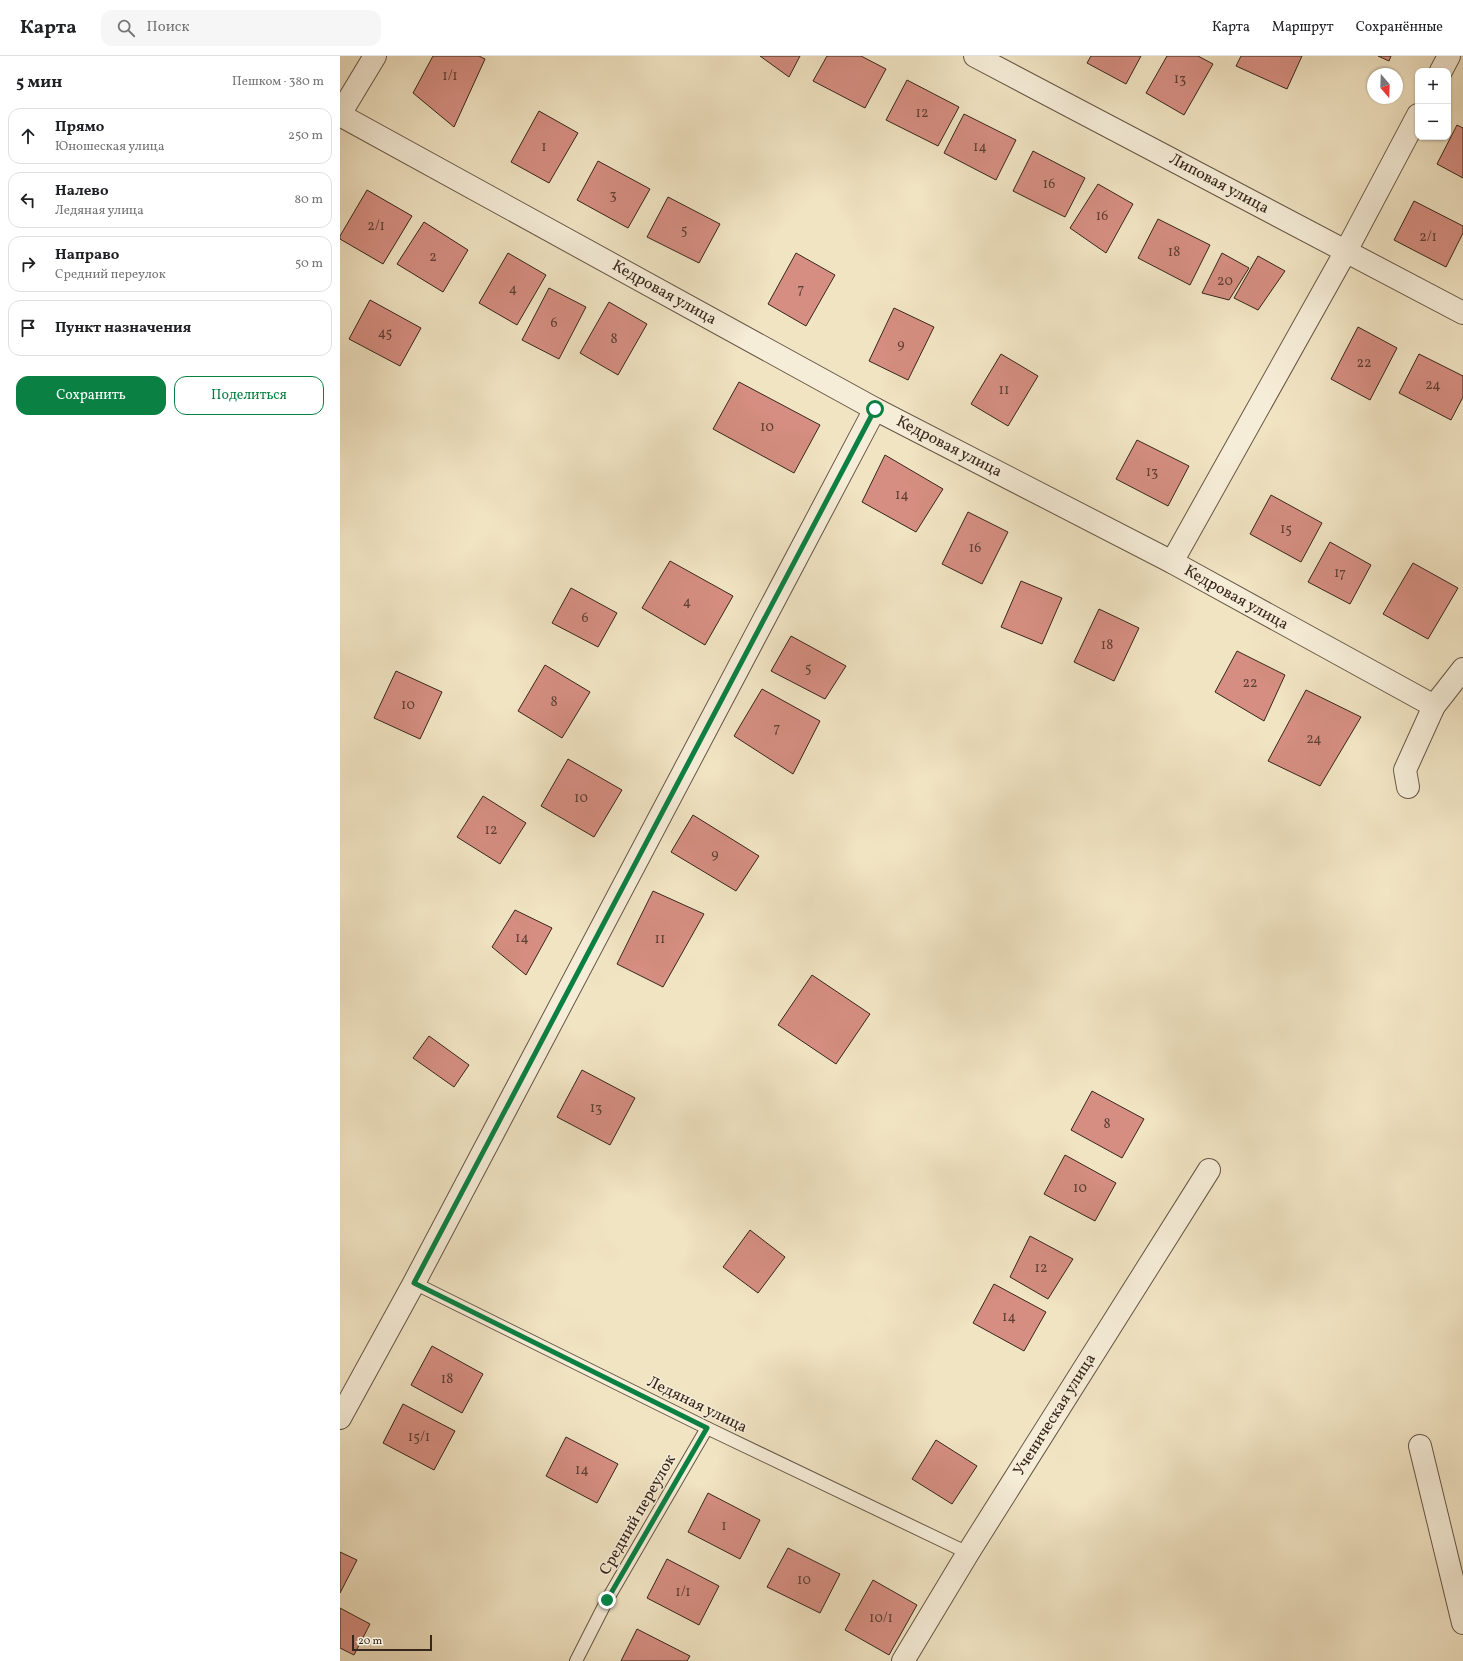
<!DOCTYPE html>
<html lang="ru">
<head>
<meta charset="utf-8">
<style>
  body { margin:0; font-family:Vollkorn,serif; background:#f6f6f6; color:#202124 }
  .controls { position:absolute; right:12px; top:12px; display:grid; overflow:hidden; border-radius:8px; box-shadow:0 1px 3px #0004 }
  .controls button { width:36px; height:36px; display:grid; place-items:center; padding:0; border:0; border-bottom:1px solid #e0e0e0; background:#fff; color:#202124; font:20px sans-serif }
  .compass { position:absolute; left:1027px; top:12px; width:36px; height:36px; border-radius:50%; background:#fff; box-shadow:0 1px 3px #0004; rotate:161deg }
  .scale { position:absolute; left:12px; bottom:10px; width:80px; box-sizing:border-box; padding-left:4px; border:2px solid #37261b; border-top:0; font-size:11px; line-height:14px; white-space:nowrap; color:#37261b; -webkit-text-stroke:3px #f6edd8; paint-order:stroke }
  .stop { position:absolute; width:12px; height:12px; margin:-9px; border:3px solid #0b8043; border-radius:50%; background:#fff }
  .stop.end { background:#0b8043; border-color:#fff; box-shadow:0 1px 4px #0008 }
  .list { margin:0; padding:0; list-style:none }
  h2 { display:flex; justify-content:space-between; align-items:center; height:52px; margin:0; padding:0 16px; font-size:17px }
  h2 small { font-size:13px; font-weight:400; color:#757577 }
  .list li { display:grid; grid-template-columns:26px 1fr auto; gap:12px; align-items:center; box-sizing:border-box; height:56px; margin:0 8px 8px; padding:0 8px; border:1px solid #e0e0e0; border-radius:12px }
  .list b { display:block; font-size:15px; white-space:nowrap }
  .list p { margin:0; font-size:13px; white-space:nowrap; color:#757577 }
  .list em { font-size:13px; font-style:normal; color:#757577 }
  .actions { display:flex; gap:8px; padding:12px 16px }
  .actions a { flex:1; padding:9px 0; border:1px solid #0b8043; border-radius:12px; text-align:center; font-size:14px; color:#0b8043 }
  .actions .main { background:#0b8043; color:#fff }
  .icon { flex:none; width:22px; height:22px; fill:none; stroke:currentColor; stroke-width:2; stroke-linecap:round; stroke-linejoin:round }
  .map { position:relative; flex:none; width:1123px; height:1605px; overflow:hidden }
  header { display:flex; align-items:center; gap:24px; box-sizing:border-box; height:56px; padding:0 20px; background:#fff; border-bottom:1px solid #e0e0e0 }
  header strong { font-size:19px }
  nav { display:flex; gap:22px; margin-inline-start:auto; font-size:14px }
  .search { width:280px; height:36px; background:#f6f6f6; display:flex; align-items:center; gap:10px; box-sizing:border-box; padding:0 14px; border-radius:12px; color:#757577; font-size:15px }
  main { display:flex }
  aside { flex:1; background:#fff }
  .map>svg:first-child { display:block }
</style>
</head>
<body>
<header>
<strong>Карта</strong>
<div class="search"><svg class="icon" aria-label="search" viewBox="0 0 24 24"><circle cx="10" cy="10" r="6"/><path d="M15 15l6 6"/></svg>Поиск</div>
<nav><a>Карта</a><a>Маршрут</a><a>Сохранённые</a></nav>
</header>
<main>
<aside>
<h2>5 мин<small>Пешком · 380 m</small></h2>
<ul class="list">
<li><svg class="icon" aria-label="ahead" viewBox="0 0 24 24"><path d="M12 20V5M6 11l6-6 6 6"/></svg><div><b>Прямо</b><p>Юношеская улица</p></div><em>250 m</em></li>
<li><svg class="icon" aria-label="left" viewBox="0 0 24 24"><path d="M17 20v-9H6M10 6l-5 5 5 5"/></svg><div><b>Налево</b><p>Ледяная улица</p></div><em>80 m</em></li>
<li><svg class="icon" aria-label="right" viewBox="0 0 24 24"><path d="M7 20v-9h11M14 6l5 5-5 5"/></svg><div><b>Направо</b><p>Средний переулок</p></div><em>50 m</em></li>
<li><svg class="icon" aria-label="arrive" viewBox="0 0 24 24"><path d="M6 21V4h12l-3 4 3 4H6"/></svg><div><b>Пункт назначения</b></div></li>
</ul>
<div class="actions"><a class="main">Сохранить</a><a>Поделиться</a></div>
</aside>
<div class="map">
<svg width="1123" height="1605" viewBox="0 0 1123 1605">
  <rect width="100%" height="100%" fill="#f1e4c3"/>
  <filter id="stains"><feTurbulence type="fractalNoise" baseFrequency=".005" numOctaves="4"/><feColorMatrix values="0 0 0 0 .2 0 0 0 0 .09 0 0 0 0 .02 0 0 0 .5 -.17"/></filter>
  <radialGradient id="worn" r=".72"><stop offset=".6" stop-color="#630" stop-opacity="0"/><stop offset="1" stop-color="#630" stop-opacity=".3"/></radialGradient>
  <g fill="#d58e81" stroke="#37261b">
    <path d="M93,0H139L145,3L114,71L73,37Z"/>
    <path d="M420,0H460L449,21Z"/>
    <path d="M487,0H521L546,13L525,52L473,25Z"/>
    <path d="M751,0H801L786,28L747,7Z"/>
    <path d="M827,0H858L873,8L844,59L806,37Z"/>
    <path d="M901,0H962L947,33L896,10Z"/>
    <path d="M1038,0H1051L1049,5Z"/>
    <path d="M567,24L619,51L598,90L546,64Z"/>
    <path d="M199,55L238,77L209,127L171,106Z"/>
    <path d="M624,58L676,84L656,124L604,97Z"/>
    <path d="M1117,69L1123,72V122L1097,108Z"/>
    <path d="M693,95L745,122L725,161L673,135Z"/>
    <path d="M258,105L310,133L288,172L237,144Z"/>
    <path d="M758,128L793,148L766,197L730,172Z"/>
    <path d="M27,134L72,160L43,208L0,183V180Z"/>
    <path d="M328,141L380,168L359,207L307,181Z"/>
    <path d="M1074,145L1123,170V177L1106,211L1054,184Z"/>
    <path d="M818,163L870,189L850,229L798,202Z"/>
    <path d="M84,166L128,194L103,236L57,208Z"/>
    <path d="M168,197L206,219L177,269L139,247Z"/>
    <path d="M456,197L495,219L466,270L428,248Z"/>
    <path d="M882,197L909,212L889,244L862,237Z"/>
    <path d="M918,200L945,215L918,254L894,242Z"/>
    <path d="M209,232L246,251L219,303L182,284Z"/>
    <path d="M30,244L81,272L60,310L9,283Z"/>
    <path d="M269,246L307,268L278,319L240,297Z"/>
    <path d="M554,252L594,271L568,324L529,305Z"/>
    <path d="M1018,271L1057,292L1030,344L991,323Z"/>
    <path d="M661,298L698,320L668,370L631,348Z"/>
    <path d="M1079,298L1123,320V341L1111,364L1059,337Z"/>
    <path d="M399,326L480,369L454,417L373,373Z"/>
    <path d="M797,384L849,410L828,450L776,423Z"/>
    <path d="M545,399L603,433L576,476L522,446Z"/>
    <path d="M931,439L982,467L961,506L910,478Z"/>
    <path d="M628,456L668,476L642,528L602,508Z"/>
    <path d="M990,486L1031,509L1010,548L968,526Z"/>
    <path d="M330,505L393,540L365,589L302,552Z"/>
    <path d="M1073,507L1118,532L1088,583L1043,558Z"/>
    <path d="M681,525L722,542L702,588L661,571Z"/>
    <path d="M231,532L277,557L258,591L212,567Z"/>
    <path d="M759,553L799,572L774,625L734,606Z"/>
    <path d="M451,580L506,610L485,643L431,615Z"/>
    <path d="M897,595L945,619L924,665L875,636Z"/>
    <path d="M205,609L250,636L222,682L178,655Z"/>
    <path d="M56,615L102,636L80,683L34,662Z"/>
    <path d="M422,633L480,665L453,718L394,680Z"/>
    <path d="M966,634L1021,661L980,730L928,705Z"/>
    <path d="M228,703L282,734L254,781L201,750Z"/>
    <path d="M143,740L186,767L160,808L117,781Z"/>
    <path d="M353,759L419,800L396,835L331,796Z"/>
    <path d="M313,835L364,858L323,931L277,908Z"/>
    <path d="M175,854L212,872L186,919L152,891Z"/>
    <path d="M472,919L530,958L496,1008L438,969Z"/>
    <path d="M89,980L129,1009L114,1031L73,1002Z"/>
    <path d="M242,1014L295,1042L270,1089L217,1061Z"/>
    <path d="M752,1035L804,1063L782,1102L731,1074Z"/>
    <path d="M725,1099L776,1127L755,1165L704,1138Z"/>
    <path d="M410,1174L445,1201L418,1237L383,1211Z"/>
    <path d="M690,1180L733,1203L708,1243L670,1221Z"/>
    <path d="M654,1228L706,1256L684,1295L633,1267Z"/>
    <path d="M92,1290L143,1318L122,1357L71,1329Z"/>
    <path d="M63,1348L115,1375L94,1414L43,1387Z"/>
    <path d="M226,1381L278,1408L257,1447L206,1420Z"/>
    <path d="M596,1384L637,1410L612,1448L572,1423Z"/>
    <path d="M368,1437L420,1464L400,1503L348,1476Z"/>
    <path d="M448,1492L500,1518L480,1557L427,1531Z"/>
    <path d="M0,1496L17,1504L0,1537Z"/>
    <path d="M327,1503L379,1530L359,1569L307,1542Z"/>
    <path d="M533,1524L577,1549L549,1599L505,1574Z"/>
    <path d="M0,1552L30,1568L14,1599L0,1592Z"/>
    <path d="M297,1573L350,1600L347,1605H281Z"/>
  </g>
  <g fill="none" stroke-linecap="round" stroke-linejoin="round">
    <g stroke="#665645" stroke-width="14">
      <g id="lane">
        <path d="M74,1227L367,1372L628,1497"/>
        <path d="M236,1605L267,1544L367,1372"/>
      </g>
    </g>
    <g stroke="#665645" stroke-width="24">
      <g id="street">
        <path d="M635,0L1123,257"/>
        <path d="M1101,15L1109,0"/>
        <path d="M0,58L35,0"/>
        <path d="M0,59L535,353L832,506L1094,650"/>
        <path d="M832,506L1006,195L1078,59"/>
        <path d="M1068,731L1065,714L1094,650L1123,613"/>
        <path d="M0,1362L74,1227L535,353"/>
        <path d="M1080,1390L1123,1567"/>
        <path d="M563,1605L628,1497L869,1114"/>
      </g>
    </g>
    <use href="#lane" stroke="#f6edd8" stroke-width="12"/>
    <use href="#street" stroke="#f6edd8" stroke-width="22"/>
  </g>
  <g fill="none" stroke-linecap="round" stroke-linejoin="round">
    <path stroke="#0b8043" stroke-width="5" d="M267,1544L367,1372L74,1227L535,353"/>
  </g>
  <g text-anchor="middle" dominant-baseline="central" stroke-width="3" stroke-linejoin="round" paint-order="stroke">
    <g font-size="14" fill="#5e4034">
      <text x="110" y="20">1/1</text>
      <text x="840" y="23">13</text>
      <text x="582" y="57">12</text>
      <text x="204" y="91">1</text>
      <text x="640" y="91">14</text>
      <text x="709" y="128">16</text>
      <text x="273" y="139">3</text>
      <text x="762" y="160">16</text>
      <text x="36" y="170">2/1</text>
      <text x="344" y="174">5</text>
      <text x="1088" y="181">2/1</text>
      <text x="834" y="196">18</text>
      <text x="93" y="201">2</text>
      <text x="885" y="225">20</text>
      <text x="173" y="233">4</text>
      <text x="461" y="233">7</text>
      <text x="214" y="267">6</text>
      <text x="45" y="277">45</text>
      <text x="274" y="283">8</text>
      <text x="561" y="288">9</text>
      <text x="1024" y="307">22</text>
      <text x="1093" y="329">24</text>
      <text x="664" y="334">11</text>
      <text x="427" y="371">10</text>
      <text x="812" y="416">13</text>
      <text x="562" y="439">14</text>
      <text x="946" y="473">15</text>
      <text x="635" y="492">16</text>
      <text x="1000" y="517">17</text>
      <text x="347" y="546">4</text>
      <text x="245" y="562">6</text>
      <text x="767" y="589">18</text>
      <text x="468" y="612">5</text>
      <text x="910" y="627">22</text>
      <text x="214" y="646">8</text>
      <text x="68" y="649">10</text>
      <text x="437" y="672">7</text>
      <text x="974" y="683">24</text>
      <text x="241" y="742">10</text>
      <text x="151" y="774">12</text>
      <text x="375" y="798">9</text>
      <text x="182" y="882">14</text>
      <text x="320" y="883">11</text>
      <text x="256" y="1052">13</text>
      <text x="767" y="1068">8</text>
      <text x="740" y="1132">10</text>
      <text x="701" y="1212">12</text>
      <text x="669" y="1261">14</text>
      <text x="107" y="1323">18</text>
      <text x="79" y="1381">15/1</text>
      <text x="242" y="1414">14</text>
      <text x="384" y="1470">1</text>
      <text x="464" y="1524">10</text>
      <text x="343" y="1536">1/1</text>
      <text x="541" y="1562">10/1</text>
    </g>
    <g font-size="16" fill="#37261b" stroke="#f6edd8">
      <text transform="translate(879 128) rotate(28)">Липовая улица</text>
      <text transform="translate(324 237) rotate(29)">Кедровая улица</text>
      <text transform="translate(609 391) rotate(27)">Кедровая улица</text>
      <text transform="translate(896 542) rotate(29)">Кедровая улица</text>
      <text transform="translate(357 1349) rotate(26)">Ледяная улица</text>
      <text transform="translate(715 1359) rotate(-58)">Ученическая улица</text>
      <text transform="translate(298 1459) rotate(-60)">Средний переулок</text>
    </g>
  </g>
  <rect width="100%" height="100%" filter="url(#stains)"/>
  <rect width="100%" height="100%" fill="url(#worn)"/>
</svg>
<div class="controls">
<button>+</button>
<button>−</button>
</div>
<svg class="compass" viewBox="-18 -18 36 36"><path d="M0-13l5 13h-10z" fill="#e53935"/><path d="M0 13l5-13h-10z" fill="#757577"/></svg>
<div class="scale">20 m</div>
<div class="stop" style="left:535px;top:353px"></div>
<div class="stop end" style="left:267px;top:1544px"></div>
</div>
</main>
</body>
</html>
